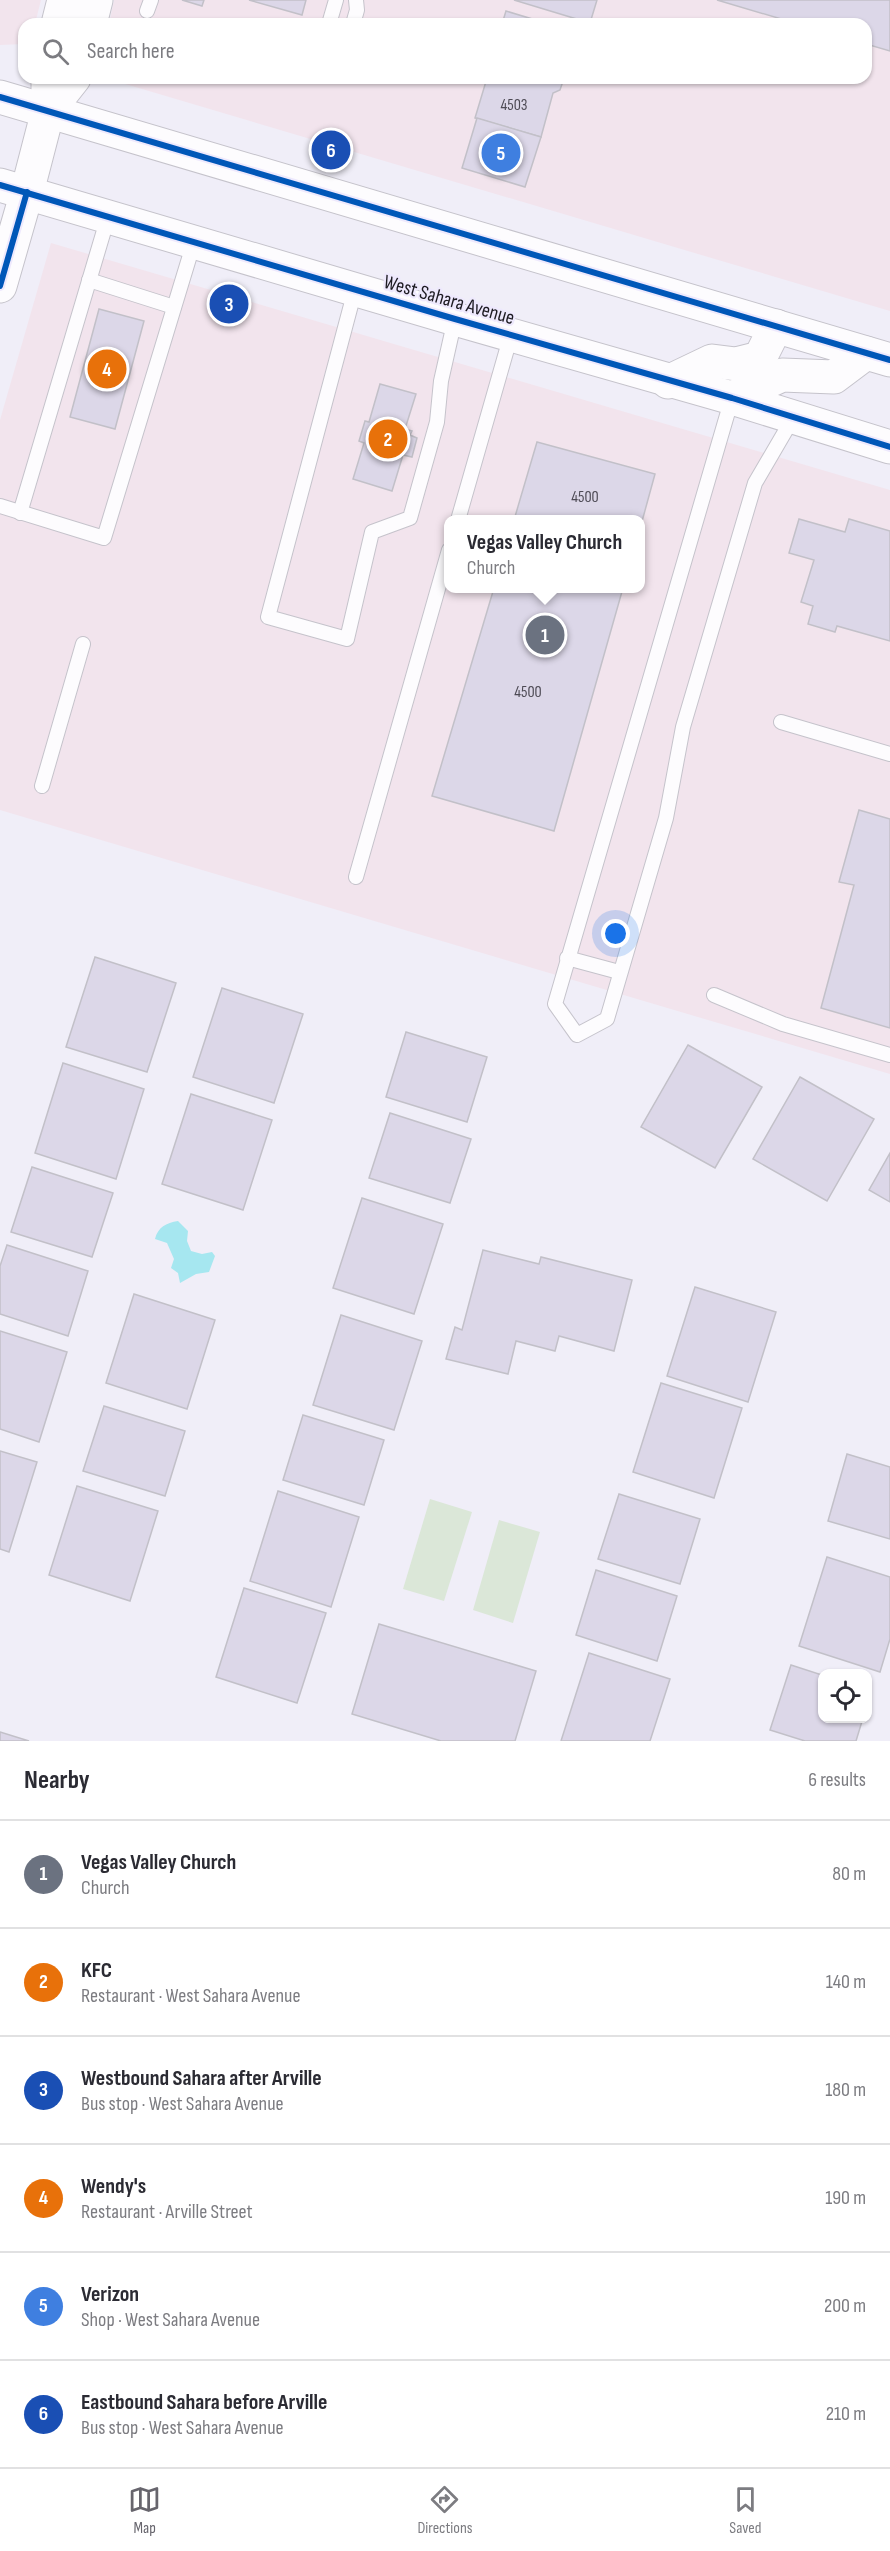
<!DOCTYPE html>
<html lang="en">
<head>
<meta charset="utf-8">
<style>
  body { margin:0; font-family:"Sofia Sans Condensed",sans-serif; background:#f7f7f7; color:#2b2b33 }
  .controls { position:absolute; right:18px; bottom:18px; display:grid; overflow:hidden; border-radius:12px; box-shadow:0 2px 4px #0004 }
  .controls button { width:54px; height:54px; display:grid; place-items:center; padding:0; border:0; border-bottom:2px solid #e1e1e2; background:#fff; color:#2b2b33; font:30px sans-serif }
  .you { position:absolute; left:616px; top:934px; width:21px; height:21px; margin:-15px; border:4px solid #fff; border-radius:50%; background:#1a73e8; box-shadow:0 0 0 9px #1a73e833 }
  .badge { display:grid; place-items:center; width:39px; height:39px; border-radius:50%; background:#67656d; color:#fff; font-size:20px; font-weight:700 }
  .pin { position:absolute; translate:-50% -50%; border:3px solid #fff; box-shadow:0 2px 6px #0006 }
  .popup { position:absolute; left:444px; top:515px; width:201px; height:78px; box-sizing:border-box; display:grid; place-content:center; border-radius:12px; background:#fff; filter:drop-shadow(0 2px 4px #0005); font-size:20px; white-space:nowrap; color:#7c7c81 }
  .popup b { font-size:22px; color:#2b2b33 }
  .popup::after { content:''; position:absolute; left:50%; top:100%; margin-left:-12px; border:12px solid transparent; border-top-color:#fff }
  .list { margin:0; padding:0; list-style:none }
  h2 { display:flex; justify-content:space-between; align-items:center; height:78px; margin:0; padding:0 24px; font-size:26px }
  h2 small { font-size:20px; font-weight:400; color:#7c7c81 }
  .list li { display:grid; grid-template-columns:39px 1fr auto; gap:18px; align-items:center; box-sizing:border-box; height:108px; padding:0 24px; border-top:2px solid #e1e1e2 }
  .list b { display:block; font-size:22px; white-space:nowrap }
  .list p { margin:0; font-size:20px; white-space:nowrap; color:#7c7c81 }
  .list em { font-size:20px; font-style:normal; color:#7c7c81 }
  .icon { flex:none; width:33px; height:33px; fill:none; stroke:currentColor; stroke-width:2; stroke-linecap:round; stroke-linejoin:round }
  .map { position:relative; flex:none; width:890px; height:1741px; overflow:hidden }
  .search { position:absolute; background:#fff; box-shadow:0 2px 4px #0004; left:18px; right:18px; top:18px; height:66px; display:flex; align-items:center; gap:15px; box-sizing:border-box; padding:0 21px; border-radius:18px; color:#7c7c81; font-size:22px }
  .sheet { height:726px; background:#fff }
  nav { display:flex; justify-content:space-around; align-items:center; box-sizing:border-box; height:84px; border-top:2px solid #e1e1e2; background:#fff; font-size:16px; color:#7c7c81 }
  nav a { display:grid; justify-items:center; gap:3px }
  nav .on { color:#67656d }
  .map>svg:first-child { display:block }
</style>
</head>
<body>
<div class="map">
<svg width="890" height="1741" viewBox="0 0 890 1741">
  <rect width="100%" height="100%" fill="#f0eef8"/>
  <g fill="#f2e4ed" fill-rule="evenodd">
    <path d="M0,0H41L35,24H24V44L0,45Z"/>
    <path d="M114,0H890V311L105,78H866V24H109Z"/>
    <path d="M51,243L890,490V1074L0,810V420ZM449,520H641V588H449Z"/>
  </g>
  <g fill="#dbe7d8">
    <path d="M430,1499L472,1512L444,1601L403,1589Z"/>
    <path d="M499,1520L540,1532L513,1623L473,1610Z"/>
  </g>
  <path fill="#a6e7f0" d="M178,1221L188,1231L187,1241L191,1251L202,1254L212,1252L215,1256L209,1272L196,1274L180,1283L178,1273L171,1268L174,1259L167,1243L155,1239C158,1227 166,1223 178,1221Z"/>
  <g fill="#dcd7e8" stroke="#c2c0c8" stroke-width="1.5">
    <path d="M182,0H204L202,6Z"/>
    <path d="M249,0H306L302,15Z"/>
    <path d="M514,0H597L590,23Z"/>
    <path d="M717,0H890V51L866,44V24H798Z"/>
    <path d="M506,11L549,24H502Z"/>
    <path d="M487,78H564L560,90L553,93L541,137L475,118Z"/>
    <path d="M477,118L541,137L525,187L462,168Z"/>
    <path d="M99,309L144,321L115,429L70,417Z"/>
    <path d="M380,384L416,394L405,429L412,431L410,435L417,438L412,457L403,455L392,491L353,479L364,443L359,441L365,421L369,422Z"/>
    <path d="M537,442L655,474L641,525V520H514Z"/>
    <path d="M799,519L845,532L849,519L890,531V641L837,626L835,632L808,624L813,606L801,602L814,560L789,553Z"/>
    <path d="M494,588H623L554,831L432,796Z"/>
    <path d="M859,810L890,819V1028L821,1008L854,885L839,882Z"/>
    <path d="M95,957L176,983L147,1072L66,1047Z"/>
    <path d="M222,988L303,1014L274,1103L193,1077Z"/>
    <path d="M406,1032L487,1057L467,1122L386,1097Z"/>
    <path d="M688,1045L762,1087L715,1168L641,1127Z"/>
    <path d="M63,1063L144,1089L116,1179L35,1153Z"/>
    <path d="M800,1077L874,1119L827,1201L753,1159Z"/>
    <path d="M191,1094L272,1120L243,1210L162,1184Z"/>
    <path d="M390,1113L471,1139L450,1203L369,1178Z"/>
    <path d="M890,1153V1202L869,1190Z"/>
    <path d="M32,1167L113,1193L92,1257L11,1232Z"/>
    <path d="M362,1198L443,1224L414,1314L333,1288Z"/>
    <path d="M7,1245L88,1271L68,1336L0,1314V1266Z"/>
    <path d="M483,1250L539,1264L541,1257L632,1280L614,1351L559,1336L555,1351L516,1341L508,1374L446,1359L455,1327L462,1330Z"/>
    <path d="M695,1287L776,1312L748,1402L667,1376Z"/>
    <path d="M134,1294L215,1320L187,1409L106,1383Z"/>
    <path d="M341,1315L422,1341L394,1430L313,1405Z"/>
    <path d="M0,1331L67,1352L39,1442L0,1429Z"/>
    <path d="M661,1383L742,1408L714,1498L633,1472Z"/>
    <path d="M104,1406L185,1431L165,1496L83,1471Z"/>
    <path d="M303,1415L384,1440L364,1505L283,1480Z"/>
    <path d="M0,1451L37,1462L9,1552L0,1549Z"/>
    <path d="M847,1454L890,1467V1539L828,1521Z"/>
    <path d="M77,1486L158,1511L130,1601L49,1575Z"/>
    <path d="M278,1491L359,1517L331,1607L250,1581Z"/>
    <path d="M619,1494L700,1519L680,1584L598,1559Z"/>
    <path d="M827,1557L890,1577V1639L880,1672L799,1646Z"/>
    <path d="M596,1570L677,1596L657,1661L576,1635Z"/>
    <path d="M244,1588L326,1613L297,1703L216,1677Z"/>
    <path d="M379,1624L536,1671L515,1741H441L352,1714Z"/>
    <path d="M589,1653L670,1679L650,1741H561Z"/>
    <path d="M791,1665L822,1675V1718H863L856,1741H805L770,1730Z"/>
    <path d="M0,1732L29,1741H0Z"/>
  </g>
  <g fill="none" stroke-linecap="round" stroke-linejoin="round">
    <g stroke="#c5c3cb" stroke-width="16">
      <g id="service">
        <path d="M147,11L151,0"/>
        <path d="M329,24L336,0"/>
        <path d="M353,24L357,10L356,0"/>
        <path d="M89,280L174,307"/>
        <path d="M355,290L268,617L347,639L372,532L410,518L437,422L441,381L455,319"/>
        <path d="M732,398L555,1004L577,1035L607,1019L666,818L683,727L755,483L793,418"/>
        <path d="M0,506L104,538L194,242"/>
        <path d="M20,513L108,217"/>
        <path d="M458,520L511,335"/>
        <path d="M781,722L890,754"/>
        <path d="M42,786L83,644"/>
        <path d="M356,877L449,550"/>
        <path d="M567,958L619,972"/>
        <path d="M714,995L783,1024L890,1055"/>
      </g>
    </g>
    <g stroke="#c5c3cb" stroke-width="35">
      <path id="tertiary" d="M0,286L27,192"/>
    </g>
    <g stroke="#c5c3cb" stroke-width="35">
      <g id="secondary">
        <path d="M58,24L64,0"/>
        <path d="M90,24L96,0"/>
        <path d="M48,111L74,78"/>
        <path d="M27,192L48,111V78"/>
      </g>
    </g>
    <g stroke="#c5c3cb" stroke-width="35">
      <g id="primary">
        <path d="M0,97L890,360"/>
        <path d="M0,185L455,319L732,398L890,447"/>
        <path d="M668,382L712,361L736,364L760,358L776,326"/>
        <path d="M732,398L782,375L834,377L866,353"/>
      </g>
    </g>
    <use href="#service" stroke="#fdfcfe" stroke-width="14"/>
    <use href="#tertiary" stroke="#fdfcfe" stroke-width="33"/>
    <use href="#secondary" stroke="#fdfcfe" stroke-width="33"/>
    <use href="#primary" stroke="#fdfcfe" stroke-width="33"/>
    <g stroke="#eee9fd" stroke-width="10">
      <g id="cycleway">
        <path d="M0,97L890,360"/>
        <path d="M0,185L455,319L732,398L890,447"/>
        <path d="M0,286L27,192"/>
      </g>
    </g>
    <use href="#cycleway" stroke="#0057b8" stroke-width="6"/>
  </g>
  <g text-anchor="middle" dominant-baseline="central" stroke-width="4.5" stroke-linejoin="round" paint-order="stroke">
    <g font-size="16" fill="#4d4a54">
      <text x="514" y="105">4503</text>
      <text x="585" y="497">4500</text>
      <text x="528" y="692">4500</text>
    </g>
    <g font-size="20" fill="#1d1b22" stroke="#eee9fd">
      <text transform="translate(449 300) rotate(16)">West Sahara Avenue</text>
    </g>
  </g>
</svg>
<div class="controls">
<button><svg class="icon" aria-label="locate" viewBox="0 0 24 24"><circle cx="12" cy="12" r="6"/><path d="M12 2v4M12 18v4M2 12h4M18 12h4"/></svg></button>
</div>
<div class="you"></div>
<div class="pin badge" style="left:545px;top:635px;background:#6b7280">1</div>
<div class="popup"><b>Vegas Valley Church</b>Church</div>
<div class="pin badge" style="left:388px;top:439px;background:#e8710a">2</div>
<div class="pin badge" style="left:229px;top:304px;background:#1a4fb4">3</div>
<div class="pin badge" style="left:107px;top:369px;background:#e8710a">4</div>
<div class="pin badge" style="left:501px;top:153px;background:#3f7fe0">5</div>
<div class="pin badge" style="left:331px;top:150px;background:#1a4fb4">6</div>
<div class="search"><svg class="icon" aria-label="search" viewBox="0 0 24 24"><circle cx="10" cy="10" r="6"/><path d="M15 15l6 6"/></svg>Search here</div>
</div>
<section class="sheet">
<h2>Nearby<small>6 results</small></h2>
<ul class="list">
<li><span class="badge" style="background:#6b7280">1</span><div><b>Vegas Valley Church</b><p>Church</p></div><em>80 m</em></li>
<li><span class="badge" style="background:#e8710a">2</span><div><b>KFC</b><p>Restaurant · West Sahara Avenue</p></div><em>140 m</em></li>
<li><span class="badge" style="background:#1a4fb4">3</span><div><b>Westbound Sahara after Arville</b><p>Bus stop · West Sahara Avenue</p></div><em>180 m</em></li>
<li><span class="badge" style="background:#e8710a">4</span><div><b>Wendy's</b><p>Restaurant · Arville Street</p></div><em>190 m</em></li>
<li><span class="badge" style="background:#3f7fe0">5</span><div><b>Verizon</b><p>Shop · West Sahara Avenue</p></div><em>200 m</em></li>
<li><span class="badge" style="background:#1a4fb4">6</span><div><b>Eastbound Sahara before Arville</b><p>Bus stop · West Sahara Avenue</p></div><em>210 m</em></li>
</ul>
</section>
<nav>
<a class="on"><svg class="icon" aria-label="map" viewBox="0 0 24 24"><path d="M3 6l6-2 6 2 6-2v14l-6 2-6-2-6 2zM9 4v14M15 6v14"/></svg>Map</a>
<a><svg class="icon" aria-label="directions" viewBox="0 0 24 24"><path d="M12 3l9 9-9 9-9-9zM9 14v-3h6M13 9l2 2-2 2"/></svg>Directions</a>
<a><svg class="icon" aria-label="saved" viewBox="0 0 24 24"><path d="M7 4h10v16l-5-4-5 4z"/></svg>Saved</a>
</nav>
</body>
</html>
